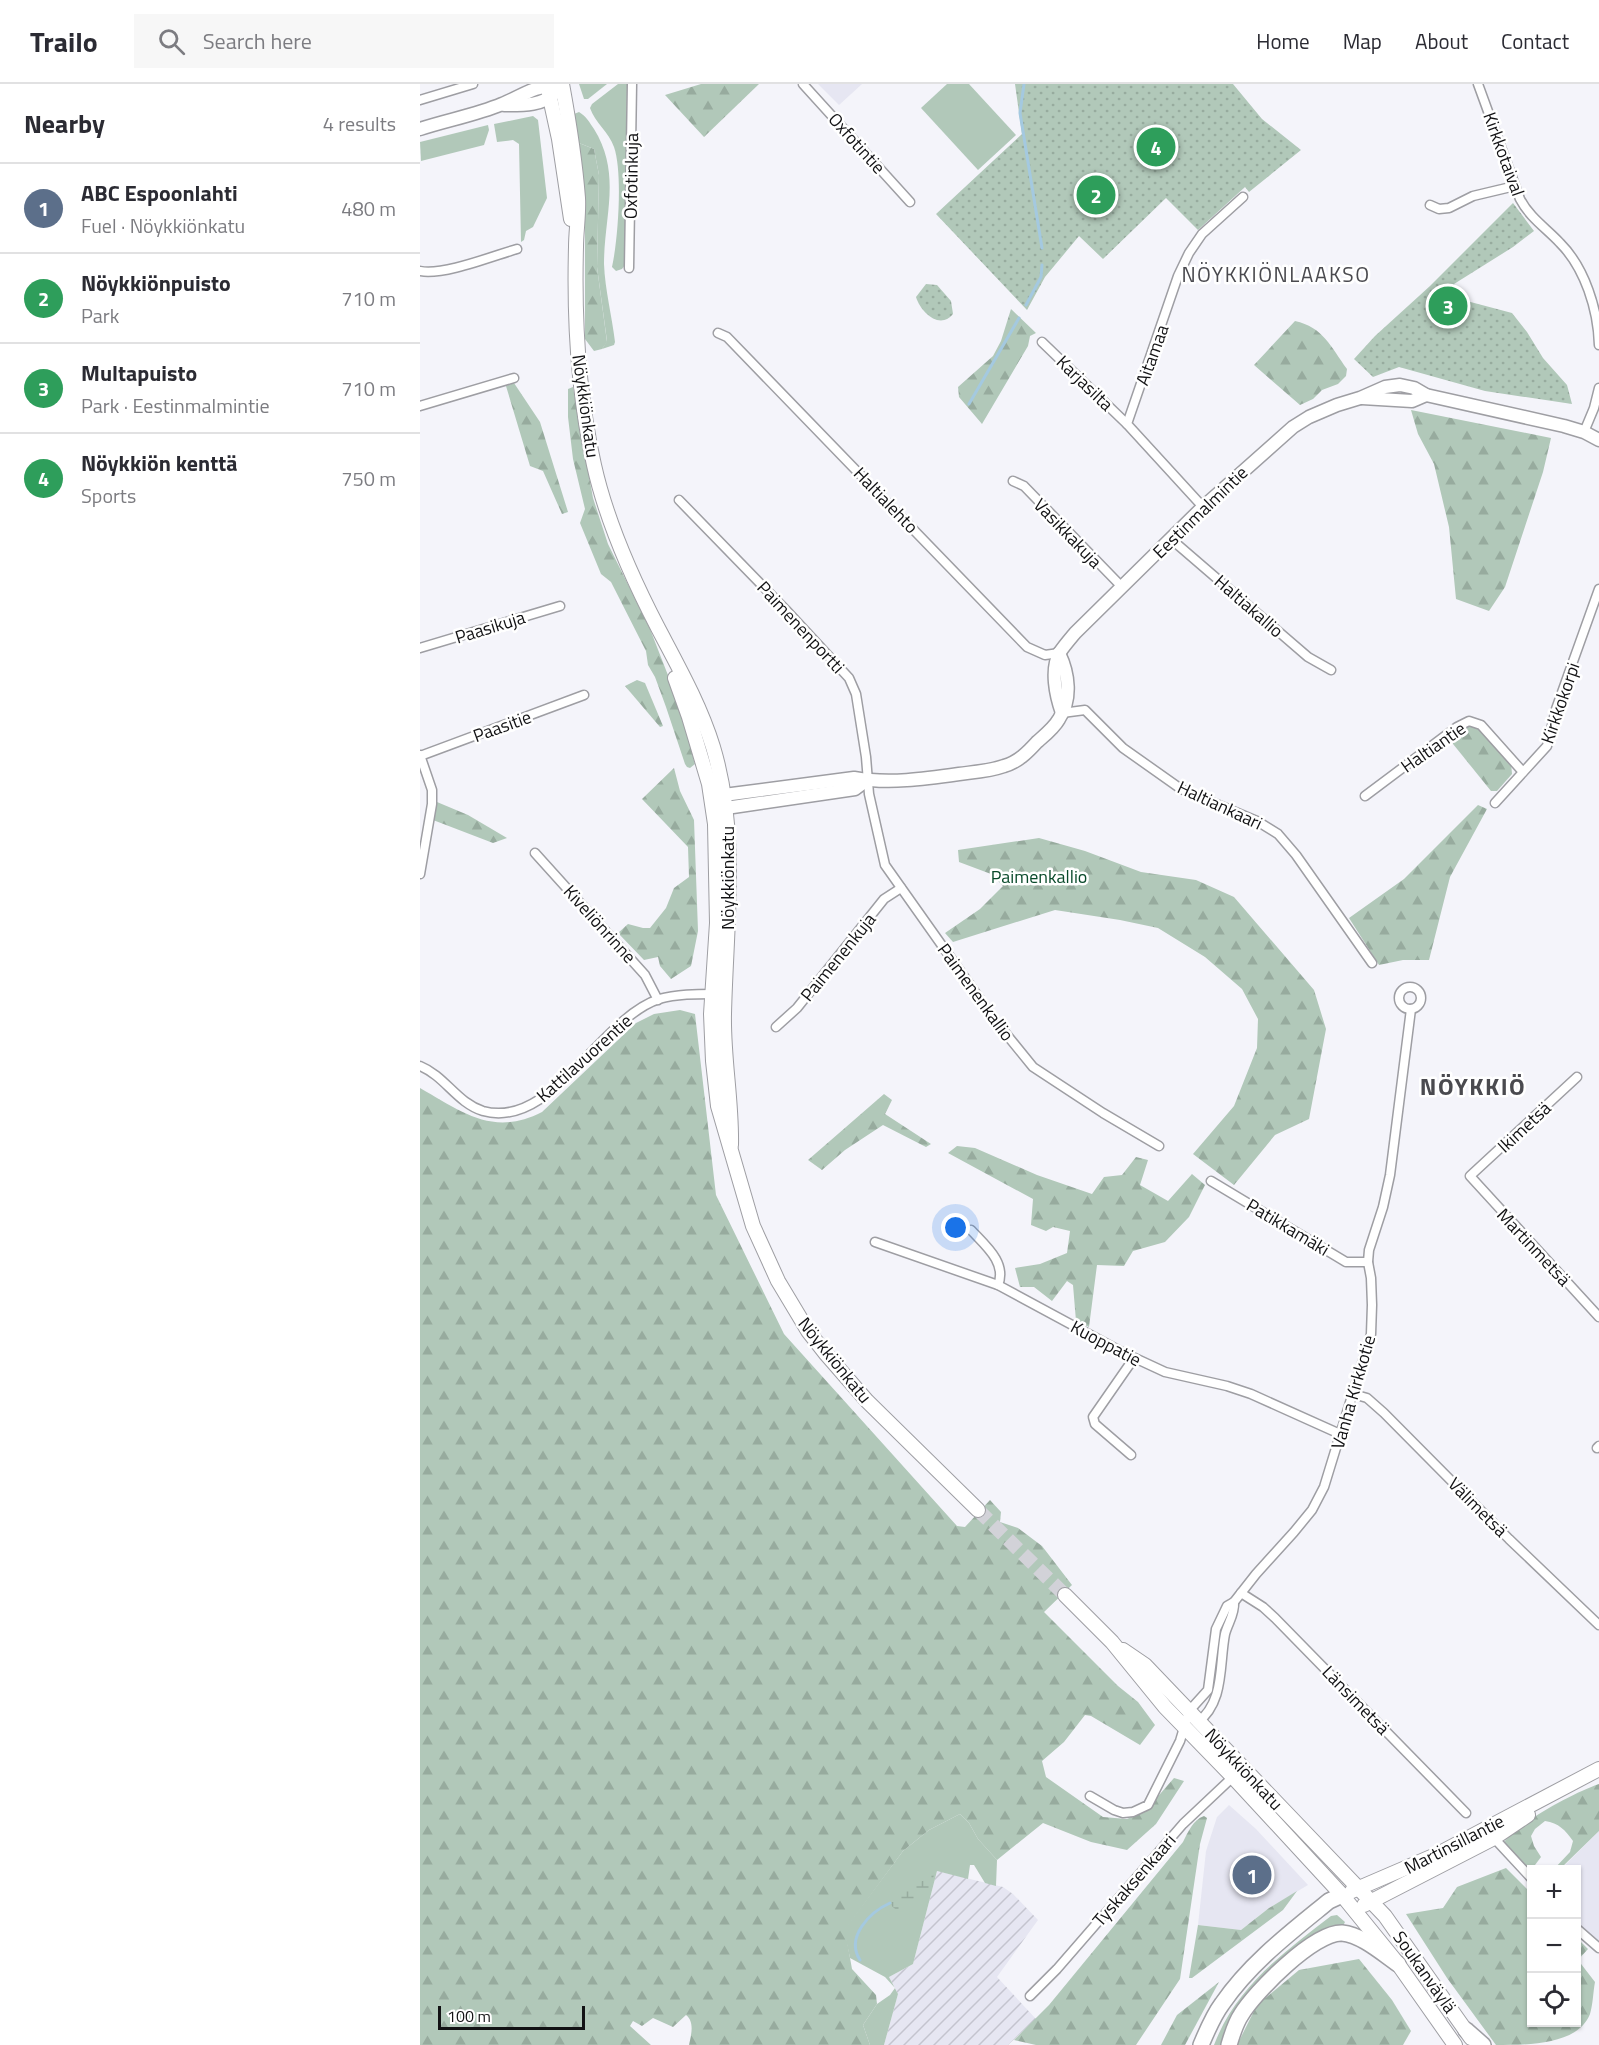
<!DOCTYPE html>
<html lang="en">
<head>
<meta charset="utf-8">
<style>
  body { margin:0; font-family:"Titillium Web",sans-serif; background:#f7f7f7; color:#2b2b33 }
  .controls { position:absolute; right:18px; bottom:18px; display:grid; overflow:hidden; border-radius:0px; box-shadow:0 2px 4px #0004 }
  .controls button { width:54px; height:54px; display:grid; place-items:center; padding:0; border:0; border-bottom:2px solid #e1e1e2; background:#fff; color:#2b2b33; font:30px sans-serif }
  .scale { position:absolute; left:18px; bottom:15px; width:147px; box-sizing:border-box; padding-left:6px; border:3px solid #121214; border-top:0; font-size:16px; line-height:21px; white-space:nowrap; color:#121214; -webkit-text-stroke:4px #fff; paint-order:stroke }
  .you { position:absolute; left:536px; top:1144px; width:21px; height:21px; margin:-15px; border:4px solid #fff; border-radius:50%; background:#1a73e8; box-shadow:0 0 0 9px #1a73e833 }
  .badge { display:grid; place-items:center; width:39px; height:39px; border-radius:50%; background:#246e78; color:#fff; font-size:20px; font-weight:700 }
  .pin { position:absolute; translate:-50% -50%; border:3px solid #fff; box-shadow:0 2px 6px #0006 }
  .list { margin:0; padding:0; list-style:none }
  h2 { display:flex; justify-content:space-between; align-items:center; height:78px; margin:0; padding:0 24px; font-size:26px }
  h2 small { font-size:20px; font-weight:400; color:#7c7c81 }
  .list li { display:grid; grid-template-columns:39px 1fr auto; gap:18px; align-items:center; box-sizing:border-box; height:90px; padding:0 24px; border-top:2px solid #e1e1e2 }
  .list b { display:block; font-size:22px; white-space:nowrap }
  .list p { margin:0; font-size:20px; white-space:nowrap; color:#7c7c81 }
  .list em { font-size:20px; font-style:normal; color:#7c7c81 }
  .icon { flex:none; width:33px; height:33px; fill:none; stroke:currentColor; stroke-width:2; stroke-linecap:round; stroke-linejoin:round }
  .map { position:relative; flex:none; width:1179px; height:1961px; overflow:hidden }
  header { display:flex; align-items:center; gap:36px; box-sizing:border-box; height:84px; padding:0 30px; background:#fff; border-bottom:2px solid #e1e1e2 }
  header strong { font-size:28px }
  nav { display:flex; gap:33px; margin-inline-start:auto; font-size:21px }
  .search { width:420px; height:54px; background:#f7f7f7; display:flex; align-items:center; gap:15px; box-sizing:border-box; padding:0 21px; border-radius:0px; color:#7c7c81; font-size:22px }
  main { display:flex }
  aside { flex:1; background:#fff }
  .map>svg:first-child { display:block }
</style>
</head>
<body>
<header>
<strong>Trailo</strong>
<div class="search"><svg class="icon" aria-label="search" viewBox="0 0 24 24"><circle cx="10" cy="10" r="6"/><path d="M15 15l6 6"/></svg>Search here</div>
<nav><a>Home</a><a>Map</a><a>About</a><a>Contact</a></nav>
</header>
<main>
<aside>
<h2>Nearby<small>4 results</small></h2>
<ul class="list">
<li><span class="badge" style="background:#5c6f8a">1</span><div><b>ABC Espoonlahti</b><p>Fuel · Nöykkiönkatu</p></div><em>480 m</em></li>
<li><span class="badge" style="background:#2e9e5b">2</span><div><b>Nöykkiönpuisto</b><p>Park</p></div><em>710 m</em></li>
<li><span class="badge" style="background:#2e9e5b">3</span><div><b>Multapuisto</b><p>Park · Eestinmalmintie</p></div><em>710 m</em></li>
<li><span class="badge" style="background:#2e9e5b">4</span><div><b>Nöykkiön kenttä</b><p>Sports</p></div><em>750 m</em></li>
</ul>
</aside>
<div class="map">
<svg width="1179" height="1961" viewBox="0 0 1179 1961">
  <defs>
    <pattern id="industrial-furrows" width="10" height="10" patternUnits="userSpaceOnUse" patternTransform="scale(1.5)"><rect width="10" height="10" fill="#e6e6f2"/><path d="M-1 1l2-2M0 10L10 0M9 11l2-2" fill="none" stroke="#c4c4cf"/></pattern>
    <pattern id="forest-firs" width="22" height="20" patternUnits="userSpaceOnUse" patternTransform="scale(1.5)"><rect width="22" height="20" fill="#b1c8b9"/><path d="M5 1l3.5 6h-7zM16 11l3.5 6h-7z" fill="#97ab9e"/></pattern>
    <pattern id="wetland-marsh" width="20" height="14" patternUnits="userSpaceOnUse" patternTransform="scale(1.5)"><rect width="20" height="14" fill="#b1c8b9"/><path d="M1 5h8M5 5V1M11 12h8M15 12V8" fill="none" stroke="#97ab9e"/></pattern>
    <pattern id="park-dots" width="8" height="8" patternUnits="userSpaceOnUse" patternTransform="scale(1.5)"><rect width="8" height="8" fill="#b1c8b9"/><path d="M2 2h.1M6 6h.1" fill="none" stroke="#97ab9e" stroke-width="1.8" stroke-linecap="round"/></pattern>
  </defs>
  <rect width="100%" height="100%" fill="#f4f4fa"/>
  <g fill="#e6e6f2">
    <path d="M398,0H442L419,21Z"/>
    <path d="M809,1721L836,1745L888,1801L849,1824L821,1846L778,1841L786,1767L797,1733Z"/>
    <path d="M1179,1747V1856L1175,1858L1157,1839L1156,1786H1140Z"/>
  </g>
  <path fill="url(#industrial-furrows)" d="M517,1787L583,1803L593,1810L618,1836L577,1893L616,1935L588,1961H464L478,1910L469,1893L493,1880Z"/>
  <g fill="#b1c8b9">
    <path d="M159,0H187L168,15H164Z"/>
    <path d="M198,0H207L205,181L202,185L196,187L192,183C198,156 203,89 194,63C189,48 175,39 170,24L172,20Z"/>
    <path d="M527,0H549L596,51L558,86L501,24Z"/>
    <path d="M159,28C166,32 170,39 174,45C202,90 184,132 184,180C185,206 192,232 195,258L194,261L182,265L187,257L177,183L179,91L174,65L159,59L154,30Z"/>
    <path d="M113,32L118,36L127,114L113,143L106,147L104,156L101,158L99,60L93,56L77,58L74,40Z"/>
    <path d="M68,41L69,46L64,61L1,77L0,58Z"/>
    <path d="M540,1730L549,1739L558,1755L577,1776L576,1802L565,1799L554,1781H550L548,1795L517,1787L493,1880L469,1893L478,1910L464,1961H450L443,1941L457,1920L470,1911L475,1904L465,1893L430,1874L424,1846L483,1767L509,1746Z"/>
    <path d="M917,1831L925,1838L922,1844L886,1859L803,1961H794C816,1903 864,1868 911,1832Z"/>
  </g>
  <g fill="url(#forest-firs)">
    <path d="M281,0H339L284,53L245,11Z"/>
    <path d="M159,59L174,65L179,91L177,183L187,258L182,265L174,267L165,255V129Z"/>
    <path d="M591,225L616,249L610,252L608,262L562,340L539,313L538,303L573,272L581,257Z"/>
    <path d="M875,237C903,243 911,263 927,285L926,292L918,300L902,306L893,315L880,321L834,281Z"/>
    <path d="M94,299L120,338L148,428L142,430L123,387L110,382L86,302Z"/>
    <path d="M153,303L173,414L188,460L230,545L258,617L275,680L270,684L267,683L265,680L246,623L235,593L228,581L226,567L191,498L181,490L160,439L165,425L153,375L148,333V305Z"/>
    <path d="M991,326L1131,354L1123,388L1085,503L1069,527L1036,515L1029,443L1014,380L998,350Z"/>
    <path d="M217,596L225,599L243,642L240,643L205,602Z"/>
    <path d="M1046,643H1057L1091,679L1092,690L1077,707H1071L1029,655Z"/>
    <path d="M254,684L260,707L274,736L278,847L271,882L251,895L240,882L238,873L224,876L198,849L208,840L223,844H230L246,824L254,804L269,793L268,763L222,715Z"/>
    <path d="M17,718L48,731L87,754L73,759L13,736Z"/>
    <path d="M1058,721L1067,725L1030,793L1009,876H983L959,881L929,834L984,795Z"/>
    <path d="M619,754L665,767L721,788L776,796L814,813L894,906L906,945L889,1035L855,1051L814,1101L773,1070L814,1022L837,964L838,935L822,905L785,873L738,844L700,836L635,826L533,858L525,849L560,825L583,802L571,790L539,778L538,766Z"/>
    <path d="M260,926L275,930L296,1111L364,1250L537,1442L545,1443L570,1416L581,1428L580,1438L598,1444L622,1462L652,1501L624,1528L698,1602L718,1618L735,1641L720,1661L671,1632L665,1631L644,1658L622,1677L626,1693L683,1733L707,1735L726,1726L754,1694L764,1697L736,1740L707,1766L671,1758L623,1739L577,1776L558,1755L549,1739L540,1730L509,1746L483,1767L425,1846L432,1885L456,1911L457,1920L443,1941L450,1961H269C271,1951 275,1938 266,1931L253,1943L233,1934L222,1942L213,1937L210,1942L231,1961H0V1004C42,1028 73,1053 122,1028L216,939L234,930Z"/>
    <path d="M464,1010L472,1016L465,1030L511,1060L506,1063L463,1041L425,1066L402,1086L388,1076Z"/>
    <path d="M537,1062L555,1064L617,1091L672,1110L684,1093L702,1091L716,1073L728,1076L720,1101L748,1117L772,1090L785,1101L769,1133L745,1158L713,1167L704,1182L677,1181L669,1243L656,1237L653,1201L647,1197L632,1217L614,1203H600L595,1184L620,1180L647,1169L650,1147L633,1143L626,1147L611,1141L613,1115L528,1069Z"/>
    <path d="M1179,1700V1747L1140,1785H1134L1150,1768L1153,1757C1145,1746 1139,1739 1125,1737L1115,1745L1111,1752L1114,1762L1121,1773L1115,1781L1108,1783L1085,1762L1084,1758C1101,1737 1153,1709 1179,1700Z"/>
    <path d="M784,1732L787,1734L780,1760L760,1895L716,1961H616L594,1956L629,1921L763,1758C768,1748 773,1736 784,1732Z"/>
    <path d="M1086,1784L1111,1809L1112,1938H1156L1157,1854L1168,1865L1158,1876L1175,1898C1173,1909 1173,1920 1170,1930C1158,1961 1108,1961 1076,1961L1027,1894L986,1830L1023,1824L1037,1803Z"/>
    <path d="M877,1807L863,1826L772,1894H769L778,1841L821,1846L849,1824Z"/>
    <path d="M939,1875L972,1916L991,1947L983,1961H817L837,1921L879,1886Z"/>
    <path d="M799,1898L765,1961H741L757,1931Z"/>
  </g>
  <path fill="url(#wetland-marsh)" d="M511,1791H514C512,1797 510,1804 507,1810C498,1822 477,1836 469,1817L471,1813L496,1801Z"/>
  <g fill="url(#park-dots)">
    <path d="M595,0H813L842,35L881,66L829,108L825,103L778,146L746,114L683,175L659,152L625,193L607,226L516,130L602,50Z"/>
    <path d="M1093,119L1114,147L1093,163L1034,200L1043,216L1092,229L1107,248L1123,274L1147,301L1152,320L1065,307L979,283L953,293L934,275L955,252L1010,202Z"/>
    <path d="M506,200L517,201L531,217L533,230C520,246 501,229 496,213Z"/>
  </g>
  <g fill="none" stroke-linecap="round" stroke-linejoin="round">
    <g stroke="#a4c9e0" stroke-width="3">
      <path d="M604,0L600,29L622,164"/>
      <path d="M606,221L621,193L622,181"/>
      <path d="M549,320L599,234"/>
      <path d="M440,1876C425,1853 450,1828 470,1819"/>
    </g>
    <path stroke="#d2d2d8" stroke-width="14" stroke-dasharray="14 7" stroke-linecap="butt" d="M558,1426L645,1511"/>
    <g stroke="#9e9ea3" stroke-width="11">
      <g id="street">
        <path d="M383,0L490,118"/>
        <path d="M1058,0L1100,115C1110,134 1126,144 1140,159C1165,184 1178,226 1179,261"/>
        <path d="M0,16L53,0"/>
        <path d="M1010,121L1019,125L1029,124L1053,112L1095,102"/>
        <path d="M209,184L212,0"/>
        <path d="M0,187C22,192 73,172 97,165"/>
        <path d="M298,249L307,253L607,563L625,571L639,569"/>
        <path d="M622,258L707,340"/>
        <path d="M0,322L94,294"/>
        <path d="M1164,348L1174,324L1179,304"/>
        <path d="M593,397L604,402L702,503"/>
        <path d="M259,416L366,526L429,594L436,610L446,673L449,710L465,781L574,935L613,983L683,1029L739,1062"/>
        <path d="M783,423L707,340L758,192L769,169L782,150L823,113"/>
        <path d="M751,455L888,573L911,586"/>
        <path d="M0,564L140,522"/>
        <path d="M642,629L665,626L703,664L761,705L837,737L858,750L876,771L952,879"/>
        <path d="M0,671L12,706V720L0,790"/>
        <path d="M0,672L164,611"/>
        <path d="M945,712L1037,643L1049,637L1061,641L1103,688"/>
        <path d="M1075,719L1127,662L1136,625L1179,505"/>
        <path d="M115,769L225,891L238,916"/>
        <circle cx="990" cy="914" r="11"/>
        <path d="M356,943L377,924L464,815L481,804"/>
        <path d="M0,982C25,992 37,1019 63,1027C132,1046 179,935 239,915C257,910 276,910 294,910"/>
        <path d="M1157,993L1050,1092L1179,1233"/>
        <path d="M791,1097L926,1178H948"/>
        <path d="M551,1146C566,1162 587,1179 578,1201"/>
        <path d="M455,1158L578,1201L704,1269L745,1288L807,1302L831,1310L920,1350"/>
        <path d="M933,1310L947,1314L964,1329L1089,1455L1179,1541"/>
        <path d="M1177,1364L1179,1362"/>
        <path d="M711,1371L675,1340L673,1333L714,1274"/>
        <path d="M821,1509L843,1523L855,1534L1046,1729"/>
        <path d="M777,1639C805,1618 799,1581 805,1550C808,1539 815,1530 814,1518"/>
        <path d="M670,1712L694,1726L703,1729L713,1728L728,1721L760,1657L769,1627L788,1606L796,1545L807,1522L814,1518L836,1490L874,1448L892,1426L904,1403L951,1250L952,1221L951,1194L948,1178L949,1166L963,1123L970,1091L991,925"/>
        <path d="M1074,1754L1112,1795"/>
        <path d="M1156,1844L1179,1864"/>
        <path d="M610,1912L637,1885L763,1740L815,1691"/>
      </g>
    </g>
    <g stroke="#9e9ea3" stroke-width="15">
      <g id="secondary">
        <path d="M84,21C101,21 123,22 135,9"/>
        <path d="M0,45C27,36 56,31 82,20C100,13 115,1 135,2"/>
        <path d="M942,314L992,317L1006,311"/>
        <path d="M642,629C636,612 630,585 640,568C644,562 650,555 655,549L783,423L873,343L889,333L917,321L940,314L965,303L980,301L994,304L1006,311L1144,342L1164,348L1179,356"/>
        <path d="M297,716L304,711L434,694C469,700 504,695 539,690C554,688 570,687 584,682C598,678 607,669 617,658C625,651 634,644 639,635C652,615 649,590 639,569"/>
        <path d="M296,721L306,724L435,705L447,696"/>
      </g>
    </g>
    <g stroke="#9e9ea3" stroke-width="16">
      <g id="primary">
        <path d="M127,0L139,55L151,135"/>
        <path d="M142,0C149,38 155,76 158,114C159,130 156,147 156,163C154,236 158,310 174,381C186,435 212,494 238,544C258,582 280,621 293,663C319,749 306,841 304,930C303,974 312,1017 311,1061"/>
        <path d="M255,594L269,633L289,700L295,740L297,839L291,930L293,977L298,1022L333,1142L358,1197L388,1247L406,1270L447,1317L558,1426"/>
        <path d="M645,1511L692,1558L745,1623L813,1693L922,1811L978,1880L1035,1961"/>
        <path d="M703,1566L725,1581L965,1832L1051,1954"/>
        <path d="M932,1807L1018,1770L1179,1685"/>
        <path d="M944,1821L1074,1754L1108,1731"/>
      </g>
    </g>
    <g stroke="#9e9ea3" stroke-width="18">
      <g id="highway">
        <path d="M1046,1946L1063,1961"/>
        <path d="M781,1961C787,1947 793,1932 802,1920C830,1879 871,1848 909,1817L922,1811"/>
        <path d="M809,1961C812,1951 815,1940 821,1931C835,1908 894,1848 922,1849C942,1851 962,1869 978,1880"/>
      </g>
    </g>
    <use href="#street" stroke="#fff" stroke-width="8"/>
    <use href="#secondary" stroke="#fff" stroke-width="12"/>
    <use href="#primary" stroke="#fff" stroke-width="14"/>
    <use href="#highway" stroke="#fff" stroke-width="15"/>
  </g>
  <g text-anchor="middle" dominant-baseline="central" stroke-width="5" stroke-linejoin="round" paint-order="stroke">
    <g font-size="18" fill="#121214" stroke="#fff">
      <text transform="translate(437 59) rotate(48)">Oxfotintie</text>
      <text transform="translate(1084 70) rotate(70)">Kirkkotaival</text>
      <text transform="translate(211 92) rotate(-89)">Oxfotinkuja</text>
      <text transform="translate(732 271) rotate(-70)">Aitamaa</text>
      <text transform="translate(665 299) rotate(44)">Karjasilta</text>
      <text transform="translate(166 322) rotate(82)">Nöykkiönkatu</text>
      <text transform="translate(466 416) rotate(46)">Haltialehto</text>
      <text transform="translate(780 428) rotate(-44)">Eestinmalmintie</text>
      <text transform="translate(648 449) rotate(46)">Vasikkakuja</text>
      <text transform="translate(829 522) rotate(41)">Haltiakallio</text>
      <text transform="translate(70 543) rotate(-17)">Paasikuja</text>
      <text transform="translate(381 543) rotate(47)">Paimenenportti</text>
      <text transform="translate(1140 619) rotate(-71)">Kirkkokorpi</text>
      <text transform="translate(82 642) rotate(-20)">Paasitie</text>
      <text transform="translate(1013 663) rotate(-35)">Haltiantie</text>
      <text transform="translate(800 721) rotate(25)">Haltiankaari</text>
      <text transform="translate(307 794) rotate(-90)">Nöykkiönkatu</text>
      <text transform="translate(180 840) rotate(48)">Kiveliönrinne</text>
      <text transform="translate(418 873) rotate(-51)">Paimenenkuja</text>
      <text transform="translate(556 908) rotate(54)">Paimenenkallio</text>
      <text transform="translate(164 974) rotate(-42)">Kattilavuorentie</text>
      <text transform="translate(1104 1043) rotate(-43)">Ikimetsä</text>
      <text transform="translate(868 1143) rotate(31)">Patikkamäki</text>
      <text transform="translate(1114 1163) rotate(47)">Martinmetsä</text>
      <text transform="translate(686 1259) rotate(28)">Kuoppatie</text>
      <text transform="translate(415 1276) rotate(51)">Nöykkiönkatu</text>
      <text transform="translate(933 1308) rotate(-74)">Vanha Kirkkotie</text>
      <text transform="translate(1058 1423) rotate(45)">Välimetsä</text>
      <text transform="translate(936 1616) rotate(46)">Länsimetsä</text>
      <text transform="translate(824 1685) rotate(47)">Nöykkiönkatu</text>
      <text transform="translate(1034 1760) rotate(-27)">Martinsillantie</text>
      <text transform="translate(714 1796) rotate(-49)">Tyskaksenkaari</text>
      <text transform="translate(1005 1888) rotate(55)">Soukanväylä</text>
    </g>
    <g font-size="18" fill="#08492a" stroke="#fff">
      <text x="619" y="792">Paimenkallio</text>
    </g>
    <g font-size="21" letter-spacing="1.5" fill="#4a4a4f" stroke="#fff">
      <text x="856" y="190">NÖYKKIÖNLAAKSO</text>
    </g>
    <g font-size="24" font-weight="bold" letter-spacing="1.5" fill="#4a4a4f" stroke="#fff">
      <text x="1053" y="1002">NÖYKKIÖ</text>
    </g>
  </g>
</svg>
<div class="controls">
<button>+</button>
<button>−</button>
<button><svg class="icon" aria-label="locate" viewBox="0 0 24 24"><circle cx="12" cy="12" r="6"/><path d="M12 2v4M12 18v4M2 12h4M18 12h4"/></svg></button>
</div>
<div class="scale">100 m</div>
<div class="you"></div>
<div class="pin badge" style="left:832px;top:1791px;background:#5c6f8a">1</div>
<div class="pin badge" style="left:676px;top:111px;background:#2e9e5b">2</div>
<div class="pin badge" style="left:1028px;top:222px;background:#2e9e5b">3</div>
<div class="pin badge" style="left:736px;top:63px;background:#2e9e5b">4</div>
</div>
</main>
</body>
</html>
